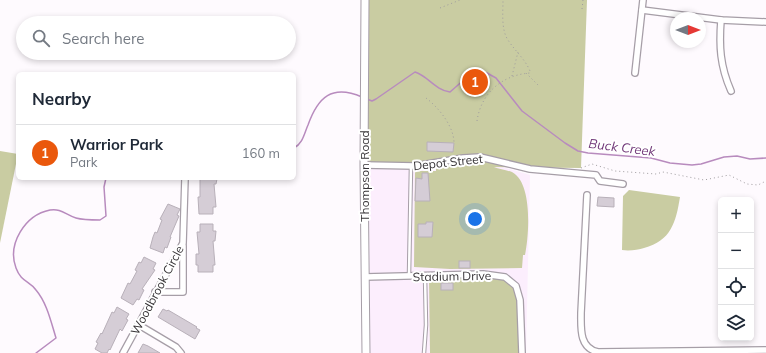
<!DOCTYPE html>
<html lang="en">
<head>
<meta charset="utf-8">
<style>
  body { margin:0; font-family:Mulish,sans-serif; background:#f6f6f7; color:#1f2937 }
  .controls { position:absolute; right:12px; bottom:12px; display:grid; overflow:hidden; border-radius:6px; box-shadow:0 2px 6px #0003 }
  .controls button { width:36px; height:36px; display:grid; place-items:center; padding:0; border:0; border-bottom:1px solid #e0e1e3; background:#fff; color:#1f2937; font:20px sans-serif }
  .compass { position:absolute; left:670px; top:12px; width:36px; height:36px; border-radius:50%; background:#fff; box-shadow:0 2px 6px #0003; rotate:90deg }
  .you { position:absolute; left:475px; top:219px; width:14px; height:14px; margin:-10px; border:3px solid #fff; border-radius:50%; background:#1a73e8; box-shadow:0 0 0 6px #1a73e833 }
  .badge { display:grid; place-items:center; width:26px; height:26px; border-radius:50%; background:#ea580c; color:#fff; font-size:13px; font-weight:700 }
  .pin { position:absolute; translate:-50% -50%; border:2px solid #fff; box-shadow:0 1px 4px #0006 }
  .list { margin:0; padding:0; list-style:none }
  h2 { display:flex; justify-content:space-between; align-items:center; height:52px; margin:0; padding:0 16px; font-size:17px }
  h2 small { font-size:13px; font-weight:400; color:#747a83 }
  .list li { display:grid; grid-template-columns:26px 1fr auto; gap:12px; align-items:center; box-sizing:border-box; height:56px; padding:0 16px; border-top:1px solid #e0e1e3 }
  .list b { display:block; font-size:15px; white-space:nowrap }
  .list p { margin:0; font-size:13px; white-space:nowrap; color:#747a83 }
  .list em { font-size:13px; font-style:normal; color:#747a83 }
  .icon { flex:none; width:22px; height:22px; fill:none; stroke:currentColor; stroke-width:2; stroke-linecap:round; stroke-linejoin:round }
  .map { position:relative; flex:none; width:766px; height:353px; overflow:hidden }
  .search { position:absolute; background:#fff; box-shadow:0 2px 6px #0003; left:16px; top:16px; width:280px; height:44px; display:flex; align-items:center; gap:10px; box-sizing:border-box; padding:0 14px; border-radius:22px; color:#747a83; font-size:15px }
  .panel { position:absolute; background:#fff; box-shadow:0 2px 6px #0003; left:16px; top:72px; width:280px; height:108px; border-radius:6px }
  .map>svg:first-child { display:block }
</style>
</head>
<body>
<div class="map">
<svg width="766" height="353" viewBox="0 0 766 353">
  <rect width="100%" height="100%" fill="#fefafe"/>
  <path fill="#fceefd" d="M489,163L530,175L526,353H366L364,165Z"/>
  <g fill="#c9cca2">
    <path d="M368,0H587L581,168L494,167C499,169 506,170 512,172C533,183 529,236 525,255H523L522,268L450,269L414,267L415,171H436V168L444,166L364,165Z"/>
    <path d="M0,151L18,154L0,243Z"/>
    <path d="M629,190L680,197C676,222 671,241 644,248C638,250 629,251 622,250L623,196Z"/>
    <path d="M429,277L505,279L514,287L518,303V353H430Z"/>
  </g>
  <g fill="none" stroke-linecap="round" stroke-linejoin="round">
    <g stroke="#b88bbe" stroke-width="1.5">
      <path d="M367,99L372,101L376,99L415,72C428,76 435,90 450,92L466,78L478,72L487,73L496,78L522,111L565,143L578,151L588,153L651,158L670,163L692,165L701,164L724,157L737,156L750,159L766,158"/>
      <path d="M294,148C303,143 304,134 308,125C318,97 332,84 362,97"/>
      <path d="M36,353L56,338C51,322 47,303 36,290C30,281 21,282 16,268C7,244 25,215 50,210C61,208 66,215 76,218C83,220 92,220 100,220L106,216L104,187L106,178"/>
    </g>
  </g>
  <g fill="#d5cdd6" stroke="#b8b0b9">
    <path d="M427,142L454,143L453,152L427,151Z"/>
    <path d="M422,173H428L430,201H415L416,178L422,179Z"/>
    <path d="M200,178L217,179L216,184H214L216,207H213V214H199L198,197H200Z"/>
    <path d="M598,197L614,198V207L597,206Z"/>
    <path d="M168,204L180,209L177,215L179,216L170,237H171L167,248L165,247L163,253L150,248L153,237L155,232L157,233L162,220L160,219Z"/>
    <path d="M426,222H433L432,237H418V224H426Z"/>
    <path d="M200,224H213V231H216L215,241H213L215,265H213V272H198V265H196V254H199L197,232H200Z"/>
    <path d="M144,257L156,263L153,269L155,270L142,289L144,290L139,300L137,299L133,305L121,298L128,283L130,284L137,271L135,270L139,262L141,263Z"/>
    <rect x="459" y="261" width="11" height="7"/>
    <rect x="441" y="283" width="12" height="7"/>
    <path d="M117,307L129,314L126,319L128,320L122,331L120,329L110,350L109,349L107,353H102L95,349L98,343L96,342L101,333L102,334L112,312L114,313Z"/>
    <path d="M163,309L167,311L168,310L197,327L196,328L200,330L195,339L158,317Z"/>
    <path d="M143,344L148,346L160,353H138Z"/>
  </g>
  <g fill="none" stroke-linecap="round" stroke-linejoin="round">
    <g stroke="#a69ea7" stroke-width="4.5">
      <g id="service">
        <path d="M409,275L411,166"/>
        <path d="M424,353L426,325L425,276"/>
      </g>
    </g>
    <g stroke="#a69ea7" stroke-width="8">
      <g id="minor">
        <path d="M642,10L721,20L766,22"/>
        <path d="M721,20C719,46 720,66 731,91"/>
        <path d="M635,73L643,0"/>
        <path d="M364,165L415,166L463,158L480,157L530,169L596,175L600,181L623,184"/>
        <path d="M587,195L581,313C581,328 579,348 598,352L766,350"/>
        <path d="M365,277L483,274L505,277L516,286L520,300L522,353"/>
        <path d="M155,292H183V246"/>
        <path d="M139,325L176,347L181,353"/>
        <path d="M123,353L183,243L185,178"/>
      </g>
    </g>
    <g stroke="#a69ea7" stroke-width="9">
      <path id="tertiary" d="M365,0L364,165L366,353"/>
    </g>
    <g stroke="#9f9c9f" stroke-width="1" stroke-dasharray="1 3" stroke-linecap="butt">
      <path d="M440,8L460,0"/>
      <path d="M582,9L583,0"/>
      <path d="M526,73L540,87"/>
      <path d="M512,76L518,52"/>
      <path d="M426,98C438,107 454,126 454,143"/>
      <path d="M477,121C481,93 502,75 530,73V71C525,59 515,51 508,40C501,30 503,12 503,0"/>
      <path d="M581,168L592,164L615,171L656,174L663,172L704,180L729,175L747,184L758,185L766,181"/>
    </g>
    <use href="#service" stroke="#fff" stroke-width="2.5"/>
    <use href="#minor" stroke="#fff" stroke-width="5.5"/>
    <use href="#tertiary" stroke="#fff" stroke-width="7"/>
  </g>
  <g text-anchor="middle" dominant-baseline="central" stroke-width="4" stroke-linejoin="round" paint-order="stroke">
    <g font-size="12" fill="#363336" stroke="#fff">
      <text transform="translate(448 162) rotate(-6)">Depot Street</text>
      <text transform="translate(364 176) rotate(-90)">Thompson Road</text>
      <text transform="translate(452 276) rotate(-1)">Stadium Drive</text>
      <text transform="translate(157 290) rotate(-62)">Woodbrook Circle</text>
    </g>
    <g font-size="13" font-style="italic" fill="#713879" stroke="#fff">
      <text transform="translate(622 147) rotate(7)">Buck Creek</text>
    </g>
  </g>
</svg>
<div class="controls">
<button>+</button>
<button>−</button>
<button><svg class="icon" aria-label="locate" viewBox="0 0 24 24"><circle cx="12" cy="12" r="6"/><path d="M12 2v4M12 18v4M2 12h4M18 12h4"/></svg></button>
<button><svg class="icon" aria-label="layers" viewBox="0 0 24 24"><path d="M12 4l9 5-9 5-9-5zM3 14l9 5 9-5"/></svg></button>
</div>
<svg class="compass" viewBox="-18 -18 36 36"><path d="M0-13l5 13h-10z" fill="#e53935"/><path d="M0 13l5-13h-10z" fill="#747a83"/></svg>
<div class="you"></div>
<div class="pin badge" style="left:475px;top:82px">1</div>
<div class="search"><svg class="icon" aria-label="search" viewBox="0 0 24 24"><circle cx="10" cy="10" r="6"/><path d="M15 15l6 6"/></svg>Search here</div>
<section class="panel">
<h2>Nearby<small></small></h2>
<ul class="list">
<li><span class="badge">1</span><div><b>Warrior Park</b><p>Park</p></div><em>160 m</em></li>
</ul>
</section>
</div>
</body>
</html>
